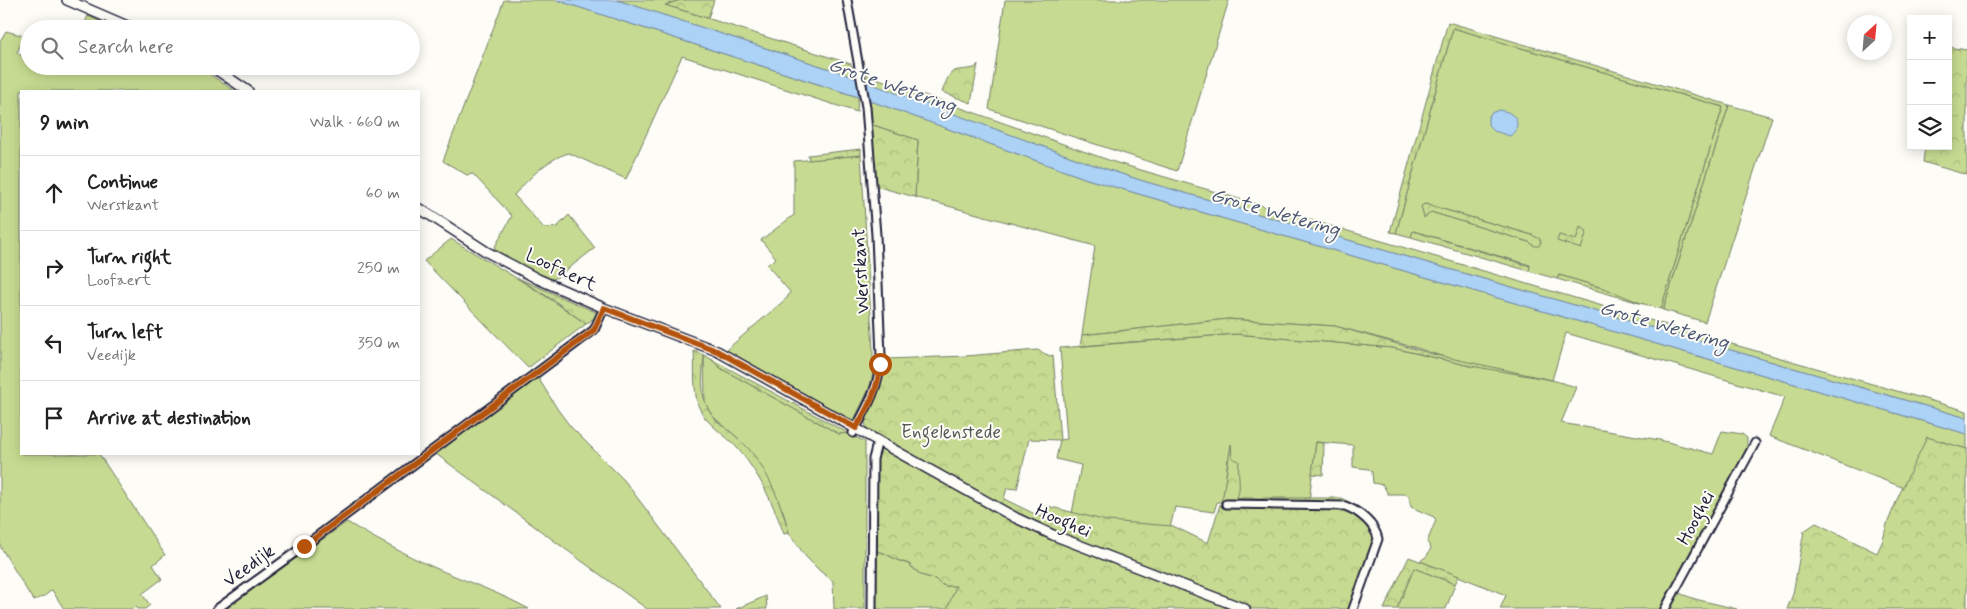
<!DOCTYPE html>
<html lang="en">
<head>
<meta charset="utf-8">
<style>
  body { margin:0; font-family:Mynerve,sans-serif; background:#f6f6f6; color:#222 }
  .controls { position:absolute; right:15px; top:15px; display:grid; overflow:hidden; border-radius:0px; box-shadow:0 2px 12px #0003 }
  .controls button { width:45px; height:45px; display:grid; place-items:center; padding:0; border:0; border-bottom:1px solid #e0e0e0; background:#fff; color:#222; font:25px sans-serif }
  .compass { position:absolute; left:1847px; top:15px; width:45px; height:45px; border-radius:50%; background:#fff; box-shadow:0 2px 12px #0003; rotate:26deg }
  .stop { position:absolute; width:15px; height:15px; margin:-11px; border:4px solid #b45309; border-radius:50%; background:#fff }
  .stop.end { background:#b45309; border-color:#fff; box-shadow:0 1px 5px #0008 }
  .list { margin:0; padding:0; list-style:none }
  h2 { display:flex; justify-content:space-between; align-items:center; height:65px; margin:0; padding:0 20px; font-size:21px }
  h2 small { font-size:16px; font-weight:400; color:#767676 }
  .list li { display:grid; grid-template-columns:32px 1fr auto; gap:15px; align-items:center; box-sizing:border-box; height:75px; padding:0 20px; border-top:1px solid #e0e0e0 }
  .list b { display:block; font-size:19px; white-space:nowrap }
  .list p { margin:0; font-size:16px; white-space:nowrap; color:#767676 }
  .list em { font-size:16px; font-style:normal; color:#767676 }
  .icon { flex:none; width:28px; height:28px; fill:none; stroke:currentColor; stroke-width:2; stroke-linecap:round; stroke-linejoin:round }
  .map { position:relative; flex:none; width:1967px; height:609px; overflow:hidden }
  .search { position:absolute; background:#fff; box-shadow:0 2px 12px #0003; left:20px; top:20px; width:400px; height:55px; display:flex; align-items:center; gap:12px; box-sizing:border-box; padding:0 18px; border-radius:28px; color:#767676; font-size:19px }
  .panel { position:absolute; background:#fff; box-shadow:0 2px 12px #0003; left:20px; top:90px; width:400px; height:365px; border-radius:0px }
  .map>svg:first-child { display:block }
</style>
</head>
<body>
<div class="map">
<svg width="1967" height="609" viewBox="0 0 1967 609">
  <defs>
    <pattern id="forest-crowns" width="20" height="18" patternUnits="userSpaceOnUse" patternTransform="scale(1.25)"><rect width="20" height="18" fill="#c6db91"/><path d="M2 6a3 3 0 1 1 6 0M12 15a3 3 0 1 1 6 0" fill="none" stroke="#aabc7e"/></pattern>
  </defs>
  <rect width="100%" height="100%" fill="#fdfcf7"/>
  <filter id="ink" filterUnits="userSpaceOnUse"><feTurbulence type="fractalNoise" baseFrequency=".02" numOctaves="2"/><feDisplacementMap in="SourceGraphic" scale="10" xChannelSelector="R" yChannelSelector="G"/><feConvolveMatrix kernelMatrix="1 2 1 2 8 2 1 2 1" color-interpolation-filters="sRGB"/></filter>
  <g filter="url(#ink)">
    <g fill="#c6db91" stroke="#747e66" fill-rule="evenodd">
      <path d="M504,0H556L858,97L857,112L682,56L626,179L569,153C546,159 529,179 514,195L544,228L557,227L569,215L595,248L556,278L550,280L492,252L512,216L473,174L467,175L443,161Z"/>
      <path d="M617,0H681L666,5L851,64L856,79L836,71Z"/>
      <path d="M1005,0H1229L1177,171L989,109Z"/>
      <path d="M88,16L118,29H82Z"/>
      <path d="M1453,28L1723,107L1661,309L1634,301L1606,289L1559,275L1557,279L1529,271L1530,265L1413,231L1411,237L1396,233ZM1425,204L1532,235L1535,246L1529,242L1431,212L1422,206Z"/>
      <path d="M6,31L24,36L17,53L29,59V66H197L235,91H21V454H99L165,555L153,565L162,579L142,594L150,605L145,609H138L136,607L133,609H64L52,590L43,597L34,600L31,597L0,546V41Z"/>
      <path d="M862,73L1114,162L1714,339L1967,411V418L1143,181L1091,164L865,82Z"/>
      <path d="M868,100L1087,179L1967,434V449L1927,438L1907,489L1769,436L1785,397L1566,333L1552,380L1576,387L1561,423L1660,440L1713,454L1722,431L1742,434L1747,438V449L1659,609H1500L1506,595L1420,561L1427,556L1431,548L1427,542L1436,520L1434,517L1411,507L1409,496L1405,494H1388L1383,485L1373,483L1372,472L1369,469L1353,467V445L1316,442L1309,502H1234L1238,461L1228,459L1223,502H1217L1214,512L1175,507L1167,540L1071,519L1081,465L1056,459L1060,440L1067,439L1060,348L1236,334L1393,348L1471,366L1417,348L1335,326L1228,319L1082,335L1095,246L915,197L918,140L870,124Z"/>
      <path d="M1729,105L1772,117L1705,322L1663,310Z"/>
      <path d="M861,155L873,350V374L869,389L853,422L725,351L787,298L790,292L767,265L776,258L761,240L794,215V161Z"/>
      <path d="M451,239C497,267 543,292 586,324L528,368L424,261Z"/>
      <path d="M704,355L711,359L722,369L839,434L848,433L865,442V609H834L833,581L820,571L806,557L789,533L783,511L740,440L712,416L705,403Z"/>
      <path d="M537,376L558,410L570,426L624,480L721,609H647L436,454Z"/>
      <path d="M347,522C375,539 404,554 433,567C465,581 498,592 529,609H224Z"/>
      <path d="M872,550L884,553L897,560L908,564L921,575L935,579L940,584L946,586H958L950,609H873Z"/>
      <path d="M1414,568L1455,584L1446,609H1397Z"/>
      <path d="M766,596L767,609H736Z"/>
    </g>
    <g fill="url(#forest-crowns)" stroke="#747e66">
      <path d="M681,0H714L708,18L665,5Z"/>
      <path d="M1448,22L1729,105L1663,310L1661,309L1723,107L1453,28L1396,233L1390,232Z"/>
      <path d="M1948,47L1967,50V175L1923,162L1925,146H1948Z"/>
      <path d="M978,64L971,103L942,92C952,66 950,72 975,68Z"/>
      <path d="M870,124L918,140L915,197L875,186Z"/>
      <path d="M861,149V155L809,160L808,155Z"/>
      <path d="M1425,204L1532,235L1540,239L1541,242L1539,246H1535L1529,242L1431,212L1424,218L1421,206Z"/>
      <path d="M1580,227L1587,231L1581,249L1557,241L1559,235L1576,240Z"/>
      <path d="M1413,231L1530,266L1529,271L1411,237Z"/>
      <path d="M1559,275L1606,289L1643,304L1557,279Z"/>
      <path d="M518,278L600,314L586,324L559,304Z"/>
      <path d="M1228,319L1335,326L1436,355L1552,380L1471,366L1393,348L1236,334L1080,346L1082,335Z"/>
      <path d="M1037,350L1050,356L1053,355L1060,440L1029,439L1017,489L1007,488L1004,499L1041,517L1047,506L1107,521L1173,526L1208,543L1223,495L1231,444L1232,458L1239,461C1237,475 1242,485 1237,498H1341L1355,505L1377,529L1350,609H947L956,586H946L940,584L935,579L921,575L909,564L897,560L884,553L872,550L875,436L867,430L865,423L882,370L887,359L966,356Z"/>
      <path d="M694,351L704,355C703,370 700,391 706,404C712,421 727,428 740,440C766,464 780,500 789,533L784,534C773,503 760,475 739,450C727,435 704,424 698,405C693,388 695,368 694,351Z"/>
      <path d="M711,359L848,433L839,434L722,369Z"/>
      <path d="M1927,437L1967,449V609H1787L1793,594L1804,531L1816,523L1877,553L1883,540L1887,524L1899,495Z"/>
      <path d="M1316,442L1324,443L1323,475L1312,474Z"/>
      <path d="M1409,557L1459,576L1455,584L1414,568L1397,609H1384Z"/>
      <path d="M1676,592L1695,599L1737,609H1668Z"/>
    </g>
    <g fill="#acd2f6" stroke="#758cab">
      <path d="M556,0H617L836,71L1091,164L1143,181L1967,418V434L1087,179L868,100Z"/>
      <path d="M1499,110L1508,112L1516,118C1518,125 1517,131 1510,136L1494,131L1488,125V118L1491,113Z"/>
    </g>
    <g fill="none" stroke-linecap="round" stroke-linejoin="round">
      <g stroke="#22223b" stroke-width="11">
        <g id="minor">
          <path d="M847,0L866,107L876,235L881,356C879,388 868,406 853,433"/>
          <path d="M1226,504L1345,506C1359,511 1375,524 1378,539L1353,609"/>
          <path d="M217,609L304,546L594,330L604,308"/>
          <path d="M872,609L873,459L878,440"/>
          <path d="M1665,609L1755,443"/>
        </g>
      </g>
      <g stroke="#22223b" stroke-width="12">
        <g id="tertiary">
          <path d="M67,0L134,29"/>
          <path d="M211,66L248,91"/>
          <path d="M419,208L487,252L538,279L604,308L717,351L1016,518L1053,535L1245,609"/>
        </g>
      </g>
      <use href="#minor" stroke="#fdfcf7" stroke-width="7"/>
      <use href="#tertiary" stroke="#fdfcf7" stroke-width="9"/>
    </g>
  </g>
  <g fill="none" stroke-linecap="round" stroke-linejoin="round" filter="url(#ink)">
    <path stroke="#b45309" stroke-width="6" d="M304,546L594,330L604,308L717,351L856,428C868,408 879,388 880,364"/>
  </g>
  <g text-anchor="middle" dominant-baseline="central" stroke-width="4" stroke-linejoin="round" paint-order="stroke">
    <g font-size="19" fill="#22223b" stroke="#fdfcf7">
      <text transform="translate(561 270) rotate(25)">Loofaert</text>
      <text transform="translate(861 271) rotate(-93)">Werstkant</text>
      <text transform="translate(1696 518) rotate(-62)">Hooghei</text>
      <text transform="translate(1063 521) rotate(23)">Hooghei</text>
      <text transform="translate(249 566) rotate(-36)">Veedijk</text>
    </g>
    <g font-size="19" fill="#535a55" stroke="#fdfcf7">
      <text x="951" y="432">Engelenstede</text>
    </g>
    <g font-size="20" font-style="italic" fill="#4b5773" stroke="#fdfcf7">
      <text transform="translate(892 86) rotate(19)">Grote Wetering</text>
      <text transform="translate(1275 213) rotate(16)">Grote Wetering</text>
      <text transform="translate(1664 326) rotate(16)">Grote Wetering</text>
    </g>
  </g>
</svg>
<div class="controls">
<button>+</button>
<button>−</button>
<button><svg class="icon" aria-label="layers" viewBox="0 0 24 24"><path d="M12 4l9 5-9 5-9-5zM3 14l9 5 9-5"/></svg></button>
</div>
<svg class="compass" viewBox="-18 -18 36 36"><path d="M0-13l5 13h-10z" fill="#e53935"/><path d="M0 13l5-13h-10z" fill="#767676"/></svg>
<div class="stop" style="left:880px;top:364px"></div>
<div class="stop end" style="left:304px;top:546px"></div>
<div class="search"><svg class="icon" aria-label="search" viewBox="0 0 24 24"><circle cx="10" cy="10" r="6"/><path d="M15 15l6 6"/></svg>Search here</div>
<section class="panel">
<h2>9 min<small>Walk · 660 m</small></h2>
<ul class="list">
<li><svg class="icon" aria-label="ahead" viewBox="0 0 24 24"><path d="M12 20V5M6 11l6-6 6 6"/></svg><div><b>Continue</b><p>Werstkant</p></div><em>60 m</em></li>
<li><svg class="icon" aria-label="right" viewBox="0 0 24 24"><path d="M7 20v-9h11M14 6l5 5-5 5"/></svg><div><b>Turn right</b><p>Loofaert</p></div><em>250 m</em></li>
<li><svg class="icon" aria-label="left" viewBox="0 0 24 24"><path d="M17 20v-9H6M10 6l-5 5 5 5"/></svg><div><b>Turn left</b><p>Veedijk</p></div><em>350 m</em></li>
<li><svg class="icon" aria-label="arrive" viewBox="0 0 24 24"><path d="M6 21V4h12l-3 4 3 4H6"/></svg><div><b>Arrive at destination</b></div></li>
</ul>
</section>
</div>
</body>
</html>
